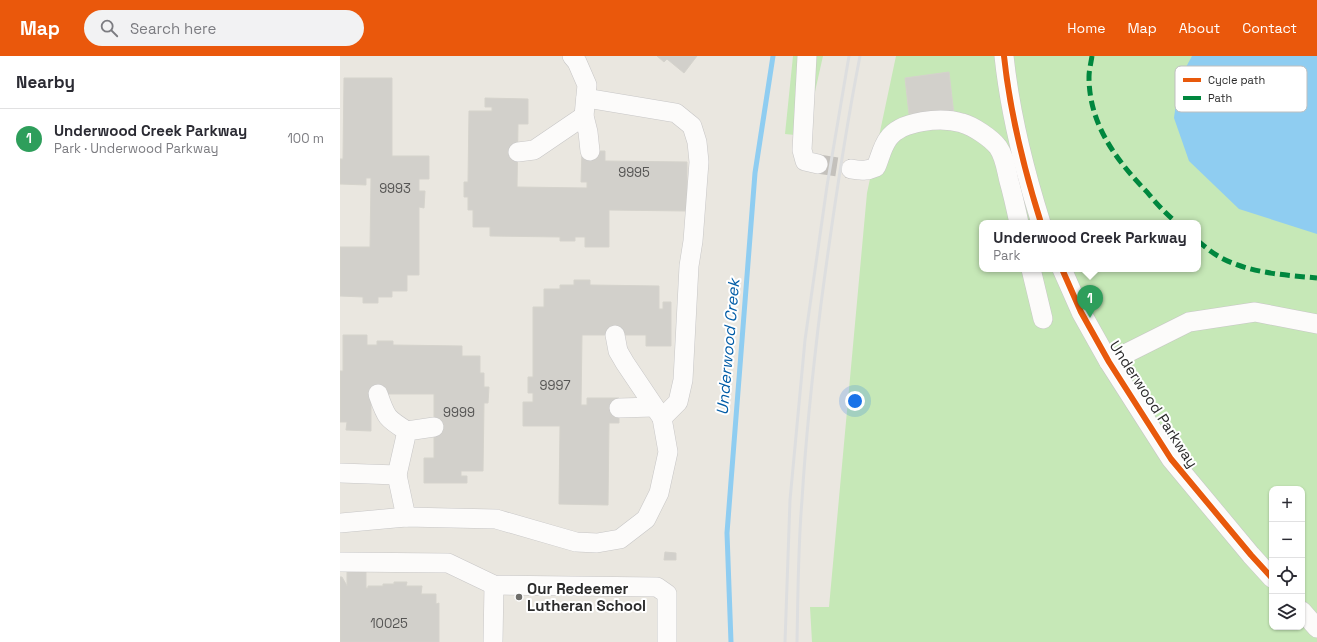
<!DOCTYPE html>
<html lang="en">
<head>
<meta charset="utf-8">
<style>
  body { margin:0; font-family:"Space Grotesk",sans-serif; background:#f2f2f3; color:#2b2b33 }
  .controls { position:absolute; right:12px; bottom:12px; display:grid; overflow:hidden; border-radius:8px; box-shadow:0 1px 3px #0004 }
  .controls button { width:36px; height:36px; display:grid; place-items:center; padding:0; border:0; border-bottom:1px solid #e1e1e2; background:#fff; color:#2b2b33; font:20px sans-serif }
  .you { position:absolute; left:515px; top:345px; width:14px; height:14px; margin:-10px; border:3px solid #fff; border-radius:50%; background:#1a73e8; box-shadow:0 0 0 6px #1a73e833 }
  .badge { display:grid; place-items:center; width:26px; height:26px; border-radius:50%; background:#ea580c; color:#fff; font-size:13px; font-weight:700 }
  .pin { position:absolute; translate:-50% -33px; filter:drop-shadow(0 1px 2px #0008) }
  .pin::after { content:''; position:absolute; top:21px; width:14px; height:12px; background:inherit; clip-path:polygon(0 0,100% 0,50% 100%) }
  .popup { position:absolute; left:639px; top:164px; width:222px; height:52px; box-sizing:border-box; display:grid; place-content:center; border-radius:8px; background:#fff; filter:drop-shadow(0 1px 3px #0005); font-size:13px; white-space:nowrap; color:#7c7c81 }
  .popup b { font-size:15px; color:#2b2b33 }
  .popup::after { content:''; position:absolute; left:50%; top:100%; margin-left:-8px; border:8px solid transparent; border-top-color:#fff }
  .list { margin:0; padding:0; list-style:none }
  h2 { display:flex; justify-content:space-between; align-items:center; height:52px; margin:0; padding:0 16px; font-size:17px }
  h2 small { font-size:13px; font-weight:400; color:#7c7c81 }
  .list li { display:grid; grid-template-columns:26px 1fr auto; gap:12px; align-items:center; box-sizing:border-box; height:60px; padding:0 16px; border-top:1px solid #e1e1e2 }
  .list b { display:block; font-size:15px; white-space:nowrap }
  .list p { margin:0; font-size:13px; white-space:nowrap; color:#7c7c81 }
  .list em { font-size:13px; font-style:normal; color:#7c7c81 }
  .icon { flex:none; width:22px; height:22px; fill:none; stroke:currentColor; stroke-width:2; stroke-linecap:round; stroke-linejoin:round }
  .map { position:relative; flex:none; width:977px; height:586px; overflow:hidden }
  header { display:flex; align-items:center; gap:24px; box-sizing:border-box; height:56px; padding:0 20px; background:#ea580c; color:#fff }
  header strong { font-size:19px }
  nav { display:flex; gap:22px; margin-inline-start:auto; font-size:14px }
  .search { width:280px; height:36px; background:#f2f2f3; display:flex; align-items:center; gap:10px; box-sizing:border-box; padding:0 14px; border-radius:22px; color:#7c7c81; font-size:15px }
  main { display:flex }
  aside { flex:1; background:#fff }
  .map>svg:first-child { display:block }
</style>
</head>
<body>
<header>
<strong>Map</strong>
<div class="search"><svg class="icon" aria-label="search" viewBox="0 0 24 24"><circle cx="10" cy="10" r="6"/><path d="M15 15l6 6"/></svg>Search here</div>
<nav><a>Home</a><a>Map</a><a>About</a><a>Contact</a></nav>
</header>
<main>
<aside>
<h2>Nearby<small></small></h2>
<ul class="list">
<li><span class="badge" style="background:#2e9e5b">1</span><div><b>Underwood Creek Parkway</b><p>Park · Underwood Parkway</p></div><em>100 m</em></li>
</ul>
</aside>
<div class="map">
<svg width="977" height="586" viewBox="0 0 977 586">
  <rect width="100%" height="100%" fill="#eae7e0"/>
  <g fill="#c6e8b7" fill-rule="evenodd">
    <path d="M453,0H483L465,80L445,78Z"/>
    <path d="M556,0H977V586H472L470,551H489L527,137ZM642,167H858V213H642ZM932,433H962V571H932Z"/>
  </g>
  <path fill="#8fcdf1" d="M852,0H977V178L899,153L849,105L834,62L839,24Z"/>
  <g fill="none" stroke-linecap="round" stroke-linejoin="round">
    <path stroke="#8fcdf1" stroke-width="5" d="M391,586L387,477L415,117L433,0"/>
  </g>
  <g fill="#d2d0cb" stroke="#d5d3cc">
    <path d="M317,0H357L344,17L327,3L324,6Z"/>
    <path d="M609,16L614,59L597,61L596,55L569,58L565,22Z"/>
    <path d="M4,22H52V100H89V123H79V135H85L84,152L79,151V219H67V235H52V241H38V247H23V241L0,240V191H30L31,122H26V129L0,128V103H3Z"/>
    <path d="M145,42L188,43V68H178L177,131L247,132V126H241L242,95H265V105L347,106V155L269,154V191H245V181H235V185H220V181L150,180V171H133V154H128V141H124V126H128L129,55H152V51H145Z"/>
    <path d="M234,224H250V229L319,230V253H323V246H331V290H306V279H242L241,349H247V342H279V367H269L268,449L219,448L220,370H183V346H193V337H188V321H193V251H204V233H220V229H234Z"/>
    <path d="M3,279H27V289H37V285H53V289L122,290V300H140V317H144V331H149L148,347H144L143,415H121V420H127V427H84V402H94V338H31V375L6,374L7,366H0V315H3Z"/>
    <path d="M325,496L336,497V504H324Z"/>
    <path d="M7,515H26V532H28V530H43V528H54V526H67L66,530H82L81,538H96V548L99,547V586H0V521H2L7,530Z"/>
  </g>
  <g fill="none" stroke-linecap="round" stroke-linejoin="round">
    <path stroke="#c4c1bc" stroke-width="19" stroke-dasharray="19 10" stroke-linecap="butt" d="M478,108L511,113"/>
    <g stroke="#c7c6c6" stroke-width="20">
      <g id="minor">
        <path d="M232,0L237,6L247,29L244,60L248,76L250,95"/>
        <path d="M467,0L462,94L465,105L478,108"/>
        <path d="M664,0C670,57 684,113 701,167"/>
        <path d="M246,42L336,57L352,70L357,86L359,106L353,185L349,210L343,324L338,346L322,362"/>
        <path d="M178,96L194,94L244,60"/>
        <path d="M511,113C521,115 527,115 536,111C540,102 542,91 548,83C561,64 602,61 622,67C633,70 651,82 658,91C665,101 666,113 669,125C673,139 676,153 679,167"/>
        <path d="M691,213L703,263"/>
        <path d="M722,213L741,256L769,306L831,403L911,499L932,522"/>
        <path d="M769,306L849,266L915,256L977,268"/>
        <path d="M38,338C46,361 46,362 67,375"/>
        <path d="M279,352L314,351"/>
        <path d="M0,417L57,419L66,461"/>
        <path d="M57,419L67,375L94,371"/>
        <path d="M0,467L66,461L156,463L236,486L257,487L280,483L306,463L319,437L328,396L322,362L285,307L278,295L275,279"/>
        <path d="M0,506L108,507L154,529L317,531L327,538V586"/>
        <path d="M962,555L977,572"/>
        <path d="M153,586L154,529"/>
      </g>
    </g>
    <use href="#minor" stroke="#fcfbfa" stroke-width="19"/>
    <g stroke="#dddedf" stroke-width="3">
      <path d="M445,586L450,444L465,284L487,130L509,0"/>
      <path d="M457,586C458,539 458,491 462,444C466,378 473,313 481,248C492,165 504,82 520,0"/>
    </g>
    <g stroke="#00873e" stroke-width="5" stroke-dasharray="10 5" stroke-linecap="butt">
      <path d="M752,0C751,7 749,14 749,21C749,68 776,104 807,136C816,147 826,158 837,167"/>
      <path d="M858,185C864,190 871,196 878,200C907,217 944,219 977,222"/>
    </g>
    <g stroke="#fff" stroke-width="8">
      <g id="cycleway">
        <path d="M664,0C670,57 684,113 701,167"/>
        <path d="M722,213L741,256L769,306L831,403L911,499L932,522"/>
      </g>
    </g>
    <use href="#cycleway" stroke="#e8590c" stroke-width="6"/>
  </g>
  <circle fill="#6e6d6a" stroke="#fff" stroke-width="1.5" cx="179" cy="541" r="4"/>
  <g text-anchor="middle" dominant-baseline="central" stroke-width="4" stroke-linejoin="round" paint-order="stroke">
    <g font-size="13" fill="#565554">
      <text x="294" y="116">9995</text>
      <text x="55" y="132">9993</text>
      <text x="215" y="329">9997</text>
      <text x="119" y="356">9999</text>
      <text x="49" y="567">10025</text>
    </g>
    <g font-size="15" fill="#2b2b2b" stroke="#fff">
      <text transform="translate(814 348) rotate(57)">Underwood Parkway</text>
    </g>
    <g font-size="15" font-weight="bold" fill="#2b2b2b" stroke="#fff" text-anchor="start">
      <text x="187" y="532">Our Redeemer<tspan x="187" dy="17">Lutheran School</tspan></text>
    </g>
    <g font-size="16" font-style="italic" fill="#035da7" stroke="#fff">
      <text transform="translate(388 291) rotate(-85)">Underwood Creek</text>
    </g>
  </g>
  <rect x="835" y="10" width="132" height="46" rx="6" fill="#fff" stroke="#bfbfbf" stroke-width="1"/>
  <rect x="843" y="22" width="18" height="4" fill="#e8590c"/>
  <rect x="843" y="40" width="18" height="4" fill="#00873e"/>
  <g font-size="11" fill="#2b2b2b">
    <text x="868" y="28">Cycle path</text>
    <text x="868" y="46">Path</text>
  </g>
</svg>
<div class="controls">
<button>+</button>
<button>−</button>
<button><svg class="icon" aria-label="locate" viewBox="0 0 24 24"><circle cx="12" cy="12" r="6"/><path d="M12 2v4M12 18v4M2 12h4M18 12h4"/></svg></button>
<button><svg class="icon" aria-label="layers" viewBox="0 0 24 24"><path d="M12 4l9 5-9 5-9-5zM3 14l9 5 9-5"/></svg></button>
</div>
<div class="you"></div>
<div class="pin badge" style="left:750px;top:262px;background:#2e9e5b">1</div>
<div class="popup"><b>Underwood Creek Parkway</b>Park</div>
</div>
</main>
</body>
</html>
